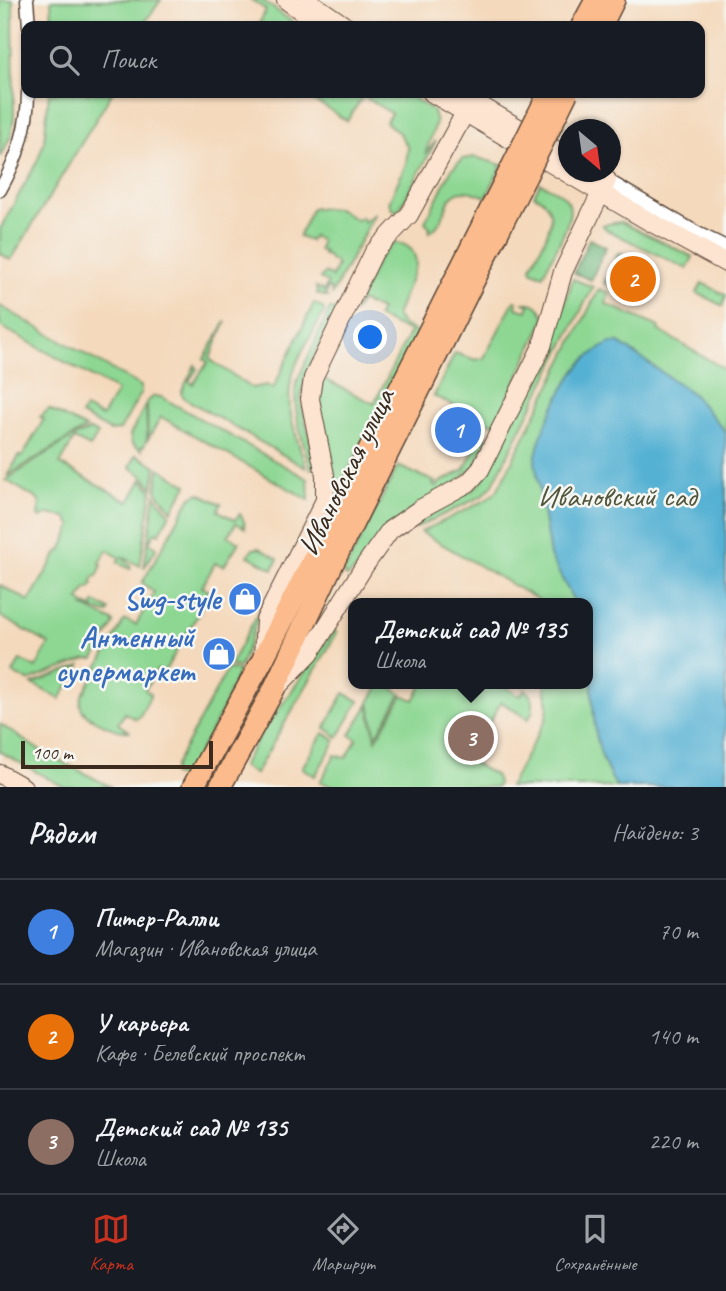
<!DOCTYPE html>
<html lang="ru">
<head>
<meta charset="utf-8">
<style>
  body { margin:0; font-family:Caveat,sans-serif; background:#242831; color:#f1f3f6 }
  .compass { position:absolute; left:558px; top:119px; width:63px; height:63px; border-radius:50%; background:#171b24; box-shadow:0 2px 5px #0004; rotate:151deg }
  .scale { position:absolute; left:21px; bottom:18px; width:192px; box-sizing:border-box; padding-left:7px; border:4px solid #3b2a1e; border-top:0; font-size:19px; line-height:24px; white-space:nowrap; color:#3b2a1e; -webkit-text-stroke:5px #f6f6f2; paint-order:stroke }
  .you { position:absolute; left:371px; top:338px; width:24px; height:24px; margin:-18px; border:5px solid #fff; border-radius:50%; background:#1a73e8; box-shadow:0 0 0 10px #1a73e833 }
  .badge { display:grid; place-items:center; width:46px; height:46px; border-radius:50%; background:#c8321e; color:#fff; font-size:23px; font-weight:700 }
  .pin { position:absolute; translate:-50% -50%; border:4px solid #fff; box-shadow:0 2px 7px #0006 }
  .popup { position:absolute; left:348px; top:598px; width:245px; height:91px; box-sizing:border-box; display:grid; place-content:center; border-radius:14px; background:#171b24; filter:drop-shadow(0 2px 5px #0005); font-size:23px; white-space:nowrap; color:#9ea1a6 }
  .popup b { font-size:26px; color:#f1f3f6 }
  .popup::after { content:''; position:absolute; left:50%; top:100%; margin-left:-14px; border:14px solid transparent; border-top-color:#171b24 }
  .list { margin:0; padding:0; list-style:none }
  h2 { display:flex; justify-content:space-between; align-items:center; height:91px; margin:0; padding:0 28px; font-size:30px }
  h2 small { font-size:23px; font-weight:400; color:#9ea1a6 }
  .list li { display:grid; grid-template-columns:46px 1fr auto; gap:21px; align-items:center; box-sizing:border-box; height:105px; padding:0 28px; border-top:2px solid #363941 }
  .list b { display:block; font-size:26px; white-space:nowrap }
  .list p { margin:0; font-size:23px; white-space:nowrap; color:#9ea1a6 }
  .list em { font-size:23px; font-style:normal; color:#9ea1a6 }
  .icon { flex:none; width:38px; height:38px; fill:none; stroke:currentColor; stroke-width:2; stroke-linecap:round; stroke-linejoin:round }
  .map { position:relative; flex:none; width:726px; height:787px; overflow:hidden }
  .search { position:absolute; background:#171b24; box-shadow:0 2px 5px #0004; left:21px; right:21px; top:21px; height:77px; display:flex; align-items:center; gap:18px; box-sizing:border-box; padding:0 24px; border-radius:14px; color:#9ea1a6; font-size:26px }
  .sheet { height:406px; background:#171b24 }
  nav { display:flex; justify-content:space-around; align-items:center; box-sizing:border-box; height:98px; border-top:2px solid #363941; background:#171b24; font-size:19px; color:#9ea1a6 }
  nav a { display:grid; justify-items:center; gap:4px }
  nav .on { color:#c8321e }
  .map>svg:first-child { display:block }
</style>
</head>
<body>
<div class="map">
<svg width="726" height="787" viewBox="0 0 726 787">
  <rect width="100%" height="100%" fill="#f6f6f2"/>
  <filter id="ink" filterUnits="userSpaceOnUse"><feTurbulence type="fractalNoise" baseFrequency=".0143" numOctaves="2"/><feDisplacementMap in="SourceGraphic" scale="14" xChannelSelector="R" yChannelSelector="G"/><feConvolveMatrix kernelMatrix="1 2 1 2 8 2 1 2 1" color-interpolation-filters="sRGB"/></filter>
  <filter id="wash" filterUnits="userSpaceOnUse"><feTurbulence type="fractalNoise" baseFrequency=".00686" numOctaves="4" result="noise"/><feDisplacementMap in="SourceGraphic" scale="28" xChannelSelector="R" yChannelSelector="G"/><feGaussianBlur stdDeviation="1.57" result="paint"/><feColorMatrix in="noise" values="0 0 0 0 0 0 0 0 0 0 0 0 0 0 0 0 0 1.4 0 .05"/><feComposite in="paint" operator="in"/></filter>
  <g filter="url(#wash)">
    <rect width="100%" height="100%" fill="#f4d9bc"/>
    <g fill="#8dd793" stroke="#648058" stroke-width="2">
      <path d="M0,0H13L14,117L11,136L0,157Z"/>
      <path d="M51,0H161L142,26H54L52,24Z"/>
      <path d="M252,0H262L298,26H258L266,10Z"/>
      <path d="M49,93H112L11,260L0,253V229L37,162L44,142Z"/>
      <path d="M297,93H406L433,111L436,123L425,154L436,141L398,212L392,209L389,202L406,164L408,148L400,134L386,122L391,113L363,96L347,121L324,106Z"/>
      <path d="M475,157L502,165L486,197C436,175 455,220 429,232L430,227L425,222L451,170L462,159Z"/>
      <path d="M540,183C550,188 562,192 568,202C577,217 550,259 543,275L532,271L531,267C542,244 567,210 534,195Z"/>
      <path d="M312,208L338,209L357,220L361,217L364,222L375,213L332,294L331,289L328,288L325,294L327,297L317,294L316,287L324,291L328,283L320,278L325,273L332,277L337,265L334,261H331L328,256L323,255L324,251H319L321,241L313,236L310,241L299,236Z"/>
      <path d="M621,222L693,257L687,269L607,230L602,225Z"/>
      <path d="M394,243C408,243 416,251 416,265L396,316L402,324L417,333L331,505C340,469 318,435 317,400C316,393 320,384 322,378L374,404L410,332L377,317L381,310L361,301L353,314L379,258Z"/>
      <path d="M573,279L593,287L492,486L482,496L416,528V521L473,490L482,481L552,342Z"/>
      <path d="M702,283L726,295L723,306L697,293Z"/>
      <path d="M599,289L609,293L606,304L659,327L658,330L726,370V787H509L546,719L548,705L545,684H588V603H544L421,532L486,500L497,491Z"/>
      <path d="M514,301H517L516,308L527,311L529,305L524,303C535,301 541,308 545,318L496,424H493L434,396L455,353L476,360L484,358Z"/>
      <path d="M314,303L323,308L324,312C313,333 292,364 290,387C286,413 299,443 306,468L184,398L181,393L195,365L197,369L189,381L193,384L208,362L204,359L226,321L210,358L212,361L252,388L267,385L273,389Z"/>
      <path d="M0,306L141,386V393L120,430L110,431L81,415L85,408L102,417L117,391L0,326Z"/>
      <path d="M330,309H335L336,313C323,341 301,372 301,403L316,464L315,467L311,469C303,441 292,412 296,383Z"/>
      <path d="M154,396L161,397L308,479L309,500L161,417L148,439L147,402Z"/>
      <path d="M146,404L147,438L144,446L141,447L142,450L132,444L130,435Z"/>
      <path d="M49,409L86,428L7,476L19,456L22,457L44,419L40,417Z"/>
      <path d="M90,430L98,434L90,447L74,439L60,464L129,502L142,479L152,491L140,566L122,556L131,566L130,569L117,562L120,558L107,550L100,563L102,565L97,576H95L91,582L93,584L90,588L87,587L79,600L91,608L95,602L109,610L108,613L82,606L111,620L114,623L94,659H87L28,681L13,673L20,660L36,668L49,644L0,616V585L29,601L58,552L61,551L72,526L66,517L47,514L41,518L38,516L40,503L37,499L6,480L71,438Z"/>
      <path d="M483,433L488,437L476,465L347,577L343,574L398,466L435,482L433,485L437,487L439,483L464,470Z"/>
      <path d="M136,455L156,466L153,488L143,476L130,467Z"/>
      <path d="M159,468L187,485L172,511L156,491Z"/>
      <path d="M199,493L221,504L218,511L235,520L240,514L244,521L245,528L236,523L228,536L239,542L224,566L215,563L202,587L211,592L201,608L189,601L188,603L200,611L164,672L157,670L145,690L151,694L140,716L136,719L125,713L118,724L129,731C118,733 86,719 81,708C79,703 81,701 82,696L124,621L126,620L136,625L154,592L142,583L191,497Z"/>
      <path d="M155,495L170,514L159,534L155,532L149,542L157,547L144,568Z"/>
      <path d="M259,548L278,559L273,569L248,556L253,549Z"/>
      <path d="M265,600L240,667L231,666L230,665Z"/>
      <path d="M335,630L337,633L255,774L242,766L261,734Z"/>
      <path d="M80,666L60,699L32,684Z"/>
      <path d="M230,669L239,670L220,715L184,778L173,775L174,767L227,670Z"/>
      <path d="M380,684H386L401,694L376,737L369,702Z"/>
      <path d="M423,684H500L520,696L525,689L533,699V711L528,719L501,702L471,756L469,761L495,775L498,782L497,787H336L320,782L335,755L346,758L357,739L350,735L368,705L376,740L403,695L414,700Z"/>
      <path d="M344,693L359,701L338,737L325,728Z"/>
      <path d="M0,724L39,750L111,787H64L0,752Z"/>
      <path d="M323,733L336,740L315,776L302,768Z"/>
    </g>
    <g fill="#72b87d" stroke="#56714e" stroke-width="2">
      <path d="M589,239L606,247L591,280L574,273Z"/>
      <path d="M618,253L629,257L615,288L604,283Z"/>
    </g>
    <path fill="#55b1d3" stroke="#486e78" stroke-width="2" d="M610,343H619L692,393L726,432V787H617C592,751 593,710 591,668C590,646 588,625 588,603H575L550,556L535,462C538,434 563,383 583,362C590,355 601,348 610,343Z"/>
  </g>
  <g filter="url(#ink)">
    <g fill="none" stroke-linecap="round" stroke-linejoin="round">
      <g stroke="#574436" stroke-width="15">
        <g id="street">
          <path d="M27,0L29,26"/>
          <path d="M607,180L697,233L726,247"/>
          <path d="M0,190C17,160 28,127 28,93"/>
        </g>
      </g>
      <g stroke="#574436" stroke-width="20">
        <g id="secondary">
          <path d="M286,0L322,26"/>
          <path d="M307,0L345,26"/>
          <path d="M432,93L645,219L726,263"/>
          <path d="M459,93L568,157"/>
          <path d="M263,656L265,620L325,500V475L310,399L313,378L374,252L409,215L472,100"/>
          <path d="M278,686L310,653L365,565L390,530L420,509L468,483L480,470L542,346L563,272L607,180L593,172"/>
          <path d="M0,774L23,787"/>
        </g>
      </g>
      <g stroke="#574436" stroke-width="24">
        <g id="primary">
          <path d="M582,26L596,0"/>
          <path d="M601,26L614,0"/>
          <path d="M193,787L262,661L511,169"/>
          <path d="M220,787L273,691L333,563L526,176"/>
        </g>
      </g>
      <use href="#street" stroke="#fff" stroke-width="12"/>
      <use href="#secondary" stroke="#fde4d1" stroke-width="18"/>
      <use href="#primary" stroke="#fbbb8c" stroke-width="21"/>
      <g stroke="#574436" stroke-width="24" stroke-linecap="butt">
        <g id="primary-bridge">
          <path d="M511,169L549,93"/>
          <path d="M526,176L567,93"/>
        </g>
      </g>
      <use href="#primary-bridge" stroke="#fbbb8c" stroke-width="21"/>
    </g>
  </g>
  <defs>
    <g id="shop-disc" transform="scale(1.75)"><circle r="9.5" fill="#3f7fe0" stroke="#f6f6f2"/><path d="M-5-2.5h2.3a2.7 3.5 0 0 1 5.4 0H5L5.5 6h-11ZM-1.5-2.5h3a1.5 2.3 0 0 0-3 0Z" fill="#fff"/></g>
  </defs>
  <g fill-rule="evenodd">
    <use href="#shop-disc" x="245" y="599"/>
    <use href="#shop-disc" x="219" y="654"/>
  </g>
  <g text-anchor="middle" dominant-baseline="central" stroke-width="5" stroke-linejoin="round" paint-order="stroke">
    <g font-size="30" fill="#3b2a1e" stroke="#f6f6f2">
      <text transform="translate(346 472) rotate(-64)">Ивановская улица</text>
    </g>
    <g font-size="30" fill="#50553b" stroke="#f6f6f2">
      <text x="617" y="496">Ивановский сад</text>
    </g>
    <g font-size="30" font-weight="bold" fill="#366cbe" stroke="#f6f6f2" text-anchor="end">
      <text x="220" y="599">Swg-style</text>
      <text x="194" y="637">Антенный<tspan x="194" dy="34">супермаркет</tspan></text>
    </g>
  </g>
</svg>
<svg class="compass" viewBox="-18 -18 36 36"><path d="M0-13l5 13h-10z" fill="#e53935"/><path d="M0 13l5-13h-10z" fill="#9ea1a6"/></svg>
<div class="scale">100 m</div>
<div class="you"></div>
<div class="pin badge" style="left:458px;top:430px;background:#3f7fe0">1</div>
<div class="pin badge" style="left:633px;top:279px;background:#e8710a">2</div>
<div class="pin badge" style="left:471px;top:738px;background:#8d6e63">3</div>
<div class="popup"><b>Детский сад № 135</b>Школа</div>
<div class="search"><svg class="icon" aria-label="search" viewBox="0 0 24 24"><circle cx="10" cy="10" r="6"/><path d="M15 15l6 6"/></svg>Поиск</div>
</div>
<section class="sheet">
<h2>Рядом<small>Найдено: 3</small></h2>
<ul class="list">
<li><span class="badge" style="background:#3f7fe0">1</span><div><b>Питер-Ралли</b><p>Магазин · Ивановская улица</p></div><em>70 m</em></li>
<li><span class="badge" style="background:#e8710a">2</span><div><b>У карьера</b><p>Кафе · Белевский проспект</p></div><em>140 m</em></li>
<li><span class="badge" style="background:#8d6e63">3</span><div><b>Детский сад № 135</b><p>Школа</p></div><em>220 m</em></li>
</ul>
</section>
<nav>
<a class="on"><svg class="icon" aria-label="map" viewBox="0 0 24 24"><path d="M3 6l6-2 6 2 6-2v14l-6 2-6-2-6 2zM9 4v14M15 6v14"/></svg>Карта</a>
<a><svg class="icon" aria-label="directions" viewBox="0 0 24 24"><path d="M12 3l9 9-9 9-9-9zM9 14v-3h6M13 9l2 2-2 2"/></svg>Маршрут</a>
<a><svg class="icon" aria-label="saved" viewBox="0 0 24 24"><path d="M7 4h10v16l-5-4-5 4z"/></svg>Сохранённые</a>
</nav>
</body>
</html>
